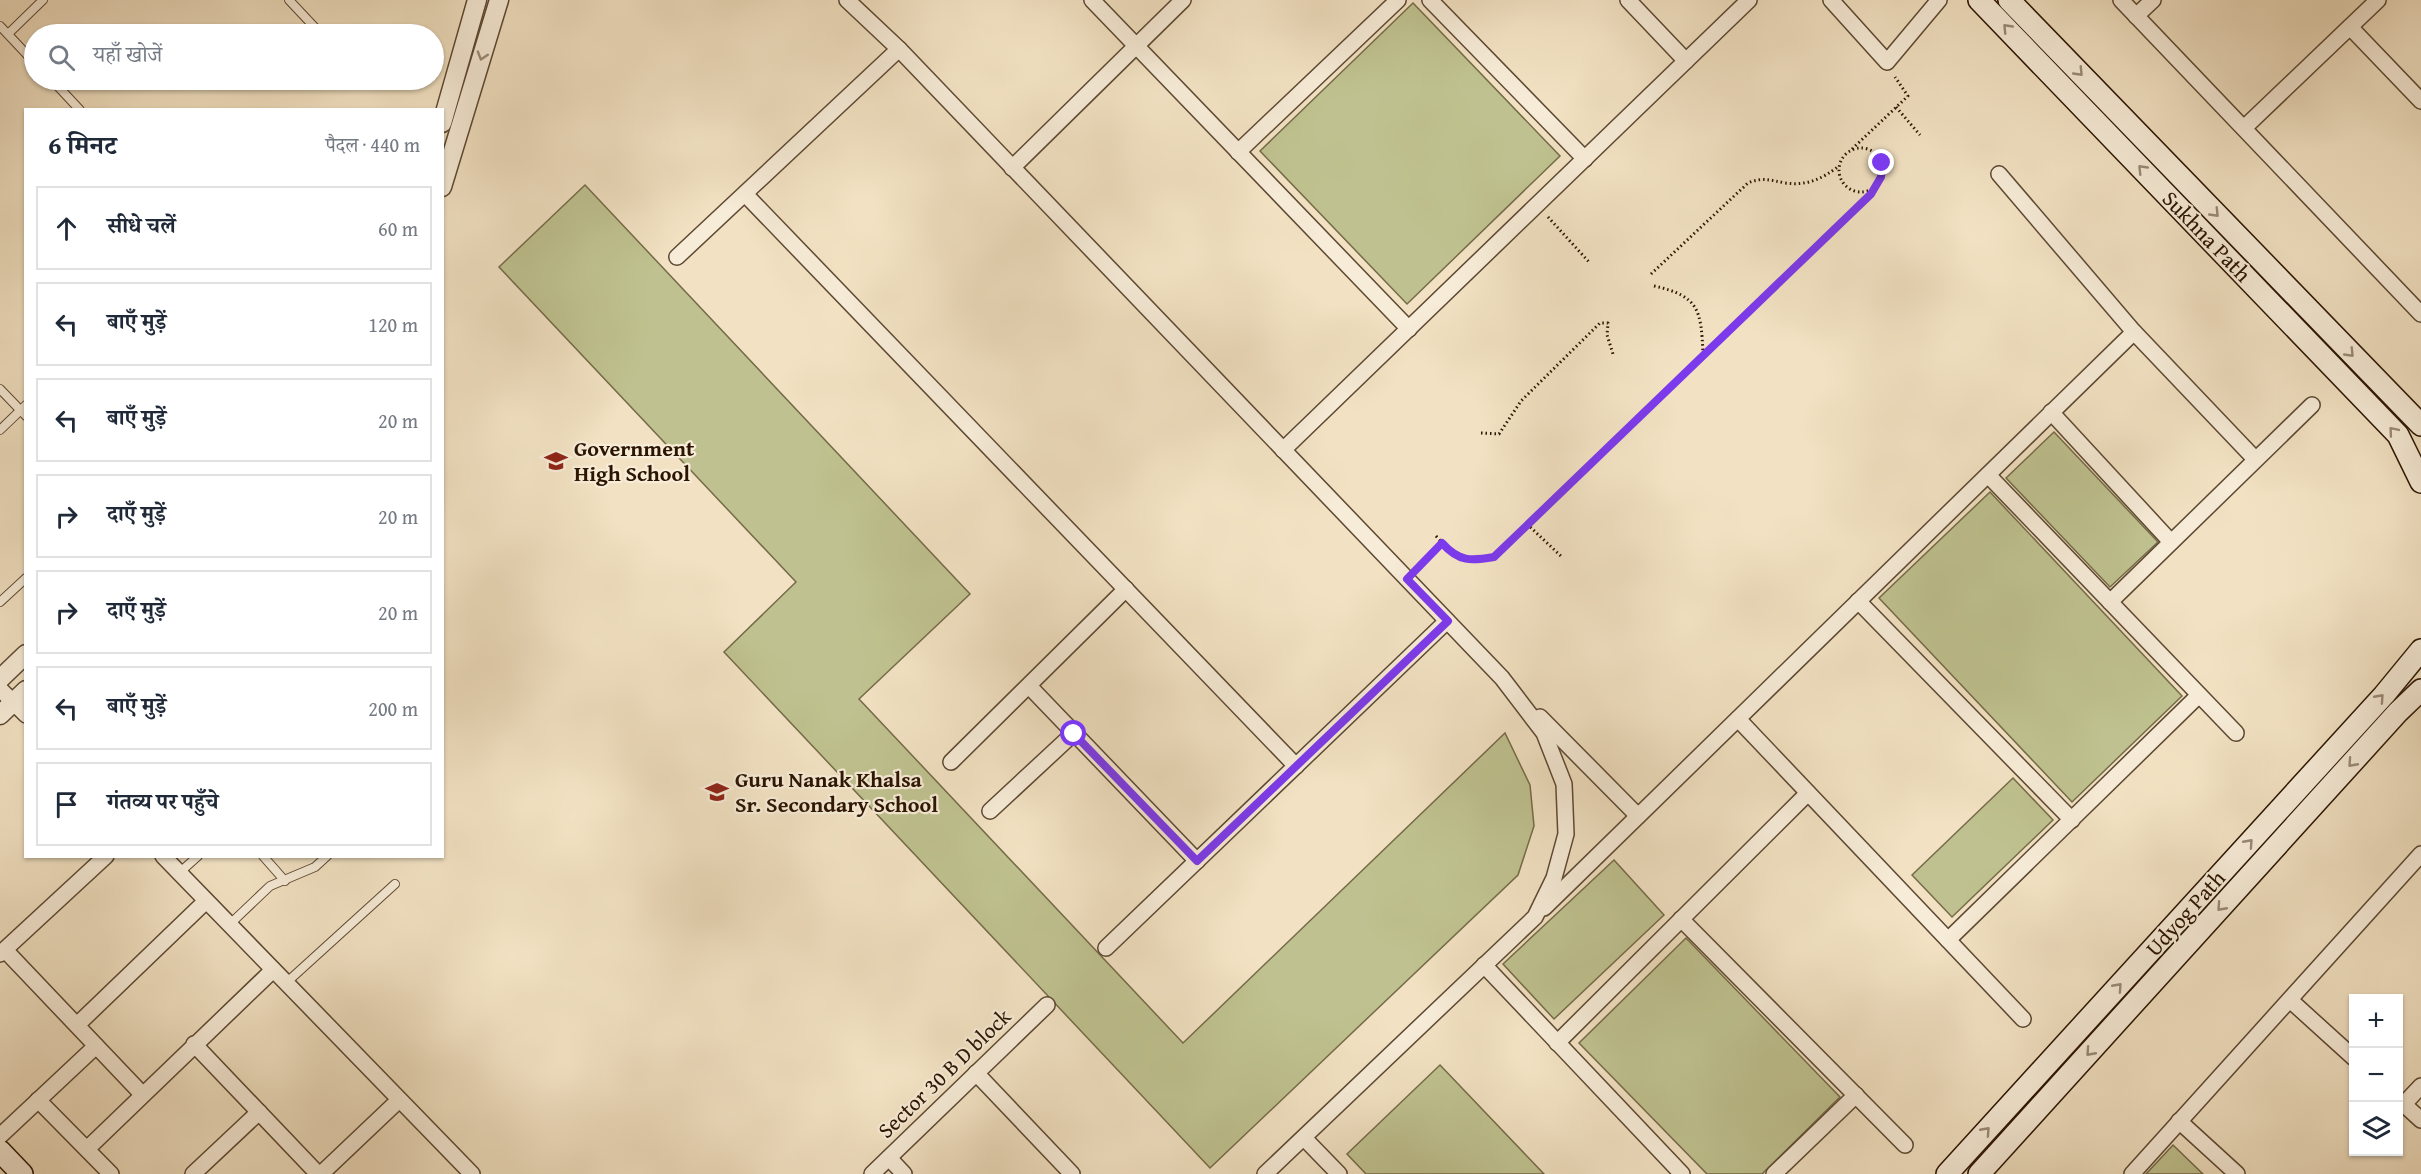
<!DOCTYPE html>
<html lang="hi">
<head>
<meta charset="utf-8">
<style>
  body { margin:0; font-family:"Gentium Book Plus","Noto Serif Devanagari",serif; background:#f2f2f3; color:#1f2937 }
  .controls { position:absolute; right:18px; bottom:18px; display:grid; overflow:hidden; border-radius:0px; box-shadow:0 2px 4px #0004 }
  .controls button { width:54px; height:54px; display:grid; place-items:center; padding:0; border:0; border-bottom:2px solid #e0e1e3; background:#fff; color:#1f2937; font:30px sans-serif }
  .stop { position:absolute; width:18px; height:18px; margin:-14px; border:4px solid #7c3aed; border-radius:50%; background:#fff }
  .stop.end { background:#7c3aed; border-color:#fff; box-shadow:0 2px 6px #0008 }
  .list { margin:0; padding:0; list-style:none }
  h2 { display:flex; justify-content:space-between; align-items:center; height:78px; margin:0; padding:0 24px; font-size:26px }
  h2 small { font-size:20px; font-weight:400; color:#747a83 }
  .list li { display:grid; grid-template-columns:39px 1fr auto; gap:18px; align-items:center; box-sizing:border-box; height:84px; margin:0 12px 12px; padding:0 12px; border:2px solid #e0e1e3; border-radius:0px }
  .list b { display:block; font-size:22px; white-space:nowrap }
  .list em { font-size:20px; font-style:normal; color:#747a83 }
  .icon { flex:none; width:33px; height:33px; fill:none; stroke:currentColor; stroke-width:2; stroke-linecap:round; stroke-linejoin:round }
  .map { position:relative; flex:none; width:2421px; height:1174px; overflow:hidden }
  .search { position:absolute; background:#fff; box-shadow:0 2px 4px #0004; left:24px; top:24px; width:420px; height:66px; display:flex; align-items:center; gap:15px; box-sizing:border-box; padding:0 21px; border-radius:33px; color:#747a83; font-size:22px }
  .panel { position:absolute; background:#fff; box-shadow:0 2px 4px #0004; left:24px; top:108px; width:420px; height:750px; border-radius:0px }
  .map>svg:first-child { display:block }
</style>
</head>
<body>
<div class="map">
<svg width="2421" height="1174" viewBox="0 0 2421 1174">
  <rect width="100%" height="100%" fill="#f2e2c3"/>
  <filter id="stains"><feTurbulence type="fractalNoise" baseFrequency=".00333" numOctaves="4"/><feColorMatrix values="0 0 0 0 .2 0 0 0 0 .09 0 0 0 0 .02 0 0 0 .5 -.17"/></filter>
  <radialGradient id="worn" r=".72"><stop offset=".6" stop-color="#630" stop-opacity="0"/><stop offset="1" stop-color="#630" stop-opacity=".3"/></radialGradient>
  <g fill="#bfc290" stroke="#756b48" stroke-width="1.5">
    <path d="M1413,3L1560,156L1407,304L1260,151Z"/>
    <path d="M585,185L970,594L859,699L1183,1043L1505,733L1530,785L1534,826L1518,875L1210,1168L724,652L796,582L499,267Z"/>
    <path d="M2054,432L2158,542L2110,587L2006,478Z"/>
    <path d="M1990,492L2182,696L2072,802L1879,598Z"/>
    <path d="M2013,778L2053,820L1952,917L1912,875Z"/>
    <path d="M1614,860L1664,915L1554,1019L1503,964Z"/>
    <path d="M1686,938L1840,1097L1762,1174H1707L1579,1043Z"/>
    <path d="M1440,1065L1544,1174H1366L1347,1154Z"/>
    <path d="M2173,1145L2203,1174H2146Z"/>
  </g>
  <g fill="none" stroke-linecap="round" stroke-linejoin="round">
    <g stroke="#5d4832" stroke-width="10">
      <g id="service">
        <path d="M289,0L321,34"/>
        <path d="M0,26L34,62"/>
        <path d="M8,34L43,0"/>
        <path d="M52,80L80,110"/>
        <path d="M0,389L26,416"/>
        <path d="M0,430L26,405"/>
        <path d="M0,602L26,578"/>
        <path d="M263,856L285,881"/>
        <path d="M179,873L198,856"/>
        <path d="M229,925L270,886L315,867L327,856"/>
        <path d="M286,983L395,884"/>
      </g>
    </g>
    <g stroke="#5d4832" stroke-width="18">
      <g id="minor">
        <path d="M847,0L899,49L1502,678L1544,733L1564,784L1566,834L1554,878L1535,917L1265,1174"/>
        <path d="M1092,0L1409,329"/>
        <path d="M1430,0L1585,159"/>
        <path d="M1628,0L1686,61"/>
        <path d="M1831,0L1887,62L1939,0"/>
        <path d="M2121,0L2421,314"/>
        <path d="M2136,16L2153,0"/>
        <path d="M2350,27L2421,101"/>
        <path d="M2244,128L2378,0"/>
        <path d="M1238,152L1398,0"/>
        <path d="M1012,168L1183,0"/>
        <path d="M1999,174L2134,332L2255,459"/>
        <path d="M745,194L1296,766"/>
        <path d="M677,257L899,49"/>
        <path d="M2051,412L2171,542"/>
        <path d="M1283,450L1749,0"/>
        <path d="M1988,475L2236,733"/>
        <path d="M1858,601L2072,820"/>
        <path d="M2110,602L2312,405"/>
        <path d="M1029,686L1197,861"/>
        <path d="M0,689L26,715"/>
        <path d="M1540,717L1638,816"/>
        <path d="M1738,719L2023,1019"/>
        <path d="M951,762L1126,589"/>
        <path d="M990,811L1074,733"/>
        <path d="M163,856L472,1174"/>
        <path d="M1544,908L2134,332"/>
        <path d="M1681,919L1905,1145"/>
        <path d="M1948,940L2199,695"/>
        <path d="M1106,948L1447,621"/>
        <path d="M5,950L142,1094"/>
        <path d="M0,954L106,856"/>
        <path d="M1484,965L1682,1174"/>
        <path d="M2290,1000L2354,1058"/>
        <path d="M77,1025L206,901"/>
        <path d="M1557,1043L1808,793"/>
        <path d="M194,1044L318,1174"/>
        <path d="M976,1073L1072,1174"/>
        <path d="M2398,1099L2421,1120"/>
        <path d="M38,1100L111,1174"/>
        <path d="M2404,1104L2421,1086"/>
        <path d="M2179,1121L2237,1174"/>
        <path d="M0,1136L96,1046"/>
        <path d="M1304,1138L1339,1174"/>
        <path d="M87,1149L273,970"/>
        <path d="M889,1158L904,1174"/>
        <path d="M193,1174L259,1112"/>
        <path d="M321,1174L399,1100"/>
        <path d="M872,1174L1047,1005"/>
        <path d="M1774,1174L1856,1095"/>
        <path d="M2132,1174L2421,854"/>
      </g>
    </g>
    <g stroke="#5d4832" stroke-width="21">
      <g id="tertiary">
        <path d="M442,123L477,0"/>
        <path d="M442,187L499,0"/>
        <path d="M0,679L26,654"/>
        <path d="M0,715L26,690"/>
      </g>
    </g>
    <g stroke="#2b1401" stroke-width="24">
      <g id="secondary">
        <path d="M1979,0L2398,435L2421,482"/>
        <path d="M2009,0L2421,425"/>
        <path d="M0,1151L22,1174"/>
        <path d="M1947,1174L2384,695L2421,650"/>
        <path d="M1979,1174L2398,712L2421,690"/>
      </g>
    </g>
    <g stroke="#2b1401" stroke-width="3" stroke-dasharray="1.5 3" stroke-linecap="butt">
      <path d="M1896,107L1920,135"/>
      <circle cx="1861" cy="170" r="22"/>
      <path d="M1852,149L1908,96L1895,77"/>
      <path d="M1548,217L1589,262"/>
      <path d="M1651,274L1748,183C1762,177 1770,180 1785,183C1807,186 1822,179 1839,166"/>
      <path d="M1654,286C1700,296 1701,311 1703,354"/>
      <path d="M1481,433L1499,434L1521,401L1600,323H1608L1607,335L1613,354"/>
      <path d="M1527,524L1563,558"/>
      <path d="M1436,536C1456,558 1464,563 1494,557L1871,194L1878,184"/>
      <path d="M1418,567L1442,543"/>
    </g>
    <use href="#service" stroke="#f7ecd8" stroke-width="8"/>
    <use href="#minor" stroke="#f7ecd8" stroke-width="15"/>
    <use href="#tertiary" stroke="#f7ecd8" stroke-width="18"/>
    <use href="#secondary" stroke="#f7ecd8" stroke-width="21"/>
  </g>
  <defs><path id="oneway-chevron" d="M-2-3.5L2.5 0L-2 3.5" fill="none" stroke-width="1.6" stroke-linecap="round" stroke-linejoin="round" transform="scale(1.5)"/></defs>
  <g stroke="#9b8b77">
    <use href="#oneway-chevron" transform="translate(2007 28) rotate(-134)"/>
    <use href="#oneway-chevron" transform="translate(482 56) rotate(107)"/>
    <use href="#oneway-chevron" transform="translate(2079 72) rotate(46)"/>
    <use href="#oneway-chevron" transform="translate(2142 169) rotate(-134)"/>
    <use href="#oneway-chevron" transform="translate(2215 213) rotate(46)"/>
    <use href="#oneway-chevron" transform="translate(2350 353) rotate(46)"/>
    <use href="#oneway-chevron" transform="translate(2393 431) rotate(-130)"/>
    <use href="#oneway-chevron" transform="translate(2380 698) rotate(-48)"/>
    <use href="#oneway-chevron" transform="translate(2352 763) rotate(132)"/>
    <use href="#oneway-chevron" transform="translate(2249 843) rotate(-48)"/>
    <use href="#oneway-chevron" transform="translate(2221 907) rotate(132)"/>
    <use href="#oneway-chevron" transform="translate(2118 987) rotate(-48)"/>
    <use href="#oneway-chevron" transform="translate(2090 1052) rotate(132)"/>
    <use href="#oneway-chevron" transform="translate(1986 1131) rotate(-48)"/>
  </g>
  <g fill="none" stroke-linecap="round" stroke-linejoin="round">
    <path stroke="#7c3aed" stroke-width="8" d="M1074,734L1197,861L1448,621L1407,579L1442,543C1459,562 1471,561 1494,557L1871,194L1881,177L1882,163"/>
  </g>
  <defs>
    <g id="school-bare" transform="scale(1.8)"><path d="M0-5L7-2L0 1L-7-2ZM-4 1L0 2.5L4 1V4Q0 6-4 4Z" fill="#8f2418" stroke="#f7ecd8" stroke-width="2.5" paint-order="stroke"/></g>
  </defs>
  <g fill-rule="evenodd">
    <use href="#school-bare" x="556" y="461"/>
    <use href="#school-bare" x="717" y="792"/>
  </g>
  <g text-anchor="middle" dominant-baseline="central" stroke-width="4.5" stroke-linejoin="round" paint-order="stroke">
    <g font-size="22" fill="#2b1401" stroke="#f7ecd8">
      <text transform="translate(2207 236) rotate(46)">Sukhna Path</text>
      <text transform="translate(2185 913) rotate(-48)">Udyog Path</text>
      <text transform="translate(944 1073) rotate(-44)">Sector 30 B D block</text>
    </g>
    <g font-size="22" font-weight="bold" fill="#2b1401" stroke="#f7ecd8" text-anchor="start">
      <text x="574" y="448">Government<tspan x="574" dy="25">High School</tspan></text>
      <text x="735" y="779">Guru Nanak Khalsa<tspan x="735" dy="25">Sr. Secondary School</tspan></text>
    </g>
  </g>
  <rect width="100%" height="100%" filter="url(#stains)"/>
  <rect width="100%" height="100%" fill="url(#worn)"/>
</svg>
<div class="controls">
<button>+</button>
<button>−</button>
<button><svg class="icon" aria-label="layers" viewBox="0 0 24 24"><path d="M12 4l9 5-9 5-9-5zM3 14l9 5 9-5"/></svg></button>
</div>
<div class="stop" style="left:1074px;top:734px"></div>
<div class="stop end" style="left:1882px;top:163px"></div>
<div class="search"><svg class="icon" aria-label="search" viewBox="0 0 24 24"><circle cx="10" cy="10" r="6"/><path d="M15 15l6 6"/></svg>यहाँ खोजें</div>
<section class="panel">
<h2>6 मिनट<small>पैदल · 440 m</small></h2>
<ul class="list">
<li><svg class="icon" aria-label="ahead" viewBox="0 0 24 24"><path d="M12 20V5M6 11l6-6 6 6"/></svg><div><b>सीधे चलें</b></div><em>60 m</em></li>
<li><svg class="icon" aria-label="left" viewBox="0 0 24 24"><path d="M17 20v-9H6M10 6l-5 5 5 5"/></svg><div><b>बाएँ मुड़ें</b></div><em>120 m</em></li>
<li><svg class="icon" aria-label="left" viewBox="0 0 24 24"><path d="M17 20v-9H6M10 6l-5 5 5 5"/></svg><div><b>बाएँ मुड़ें</b></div><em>20 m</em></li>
<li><svg class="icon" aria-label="right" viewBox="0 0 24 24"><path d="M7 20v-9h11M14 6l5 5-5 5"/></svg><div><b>दाएँ मुड़ें</b></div><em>20 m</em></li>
<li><svg class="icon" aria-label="right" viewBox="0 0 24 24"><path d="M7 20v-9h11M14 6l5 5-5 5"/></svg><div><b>दाएँ मुड़ें</b></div><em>20 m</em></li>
<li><svg class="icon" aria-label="left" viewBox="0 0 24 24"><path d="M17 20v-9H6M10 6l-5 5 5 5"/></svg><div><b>बाएँ मुड़ें</b></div><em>200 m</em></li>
<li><svg class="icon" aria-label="arrive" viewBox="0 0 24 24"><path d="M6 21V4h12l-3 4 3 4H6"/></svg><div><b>गंतव्य पर पहुँचे</b></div></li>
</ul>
</section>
</div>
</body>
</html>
